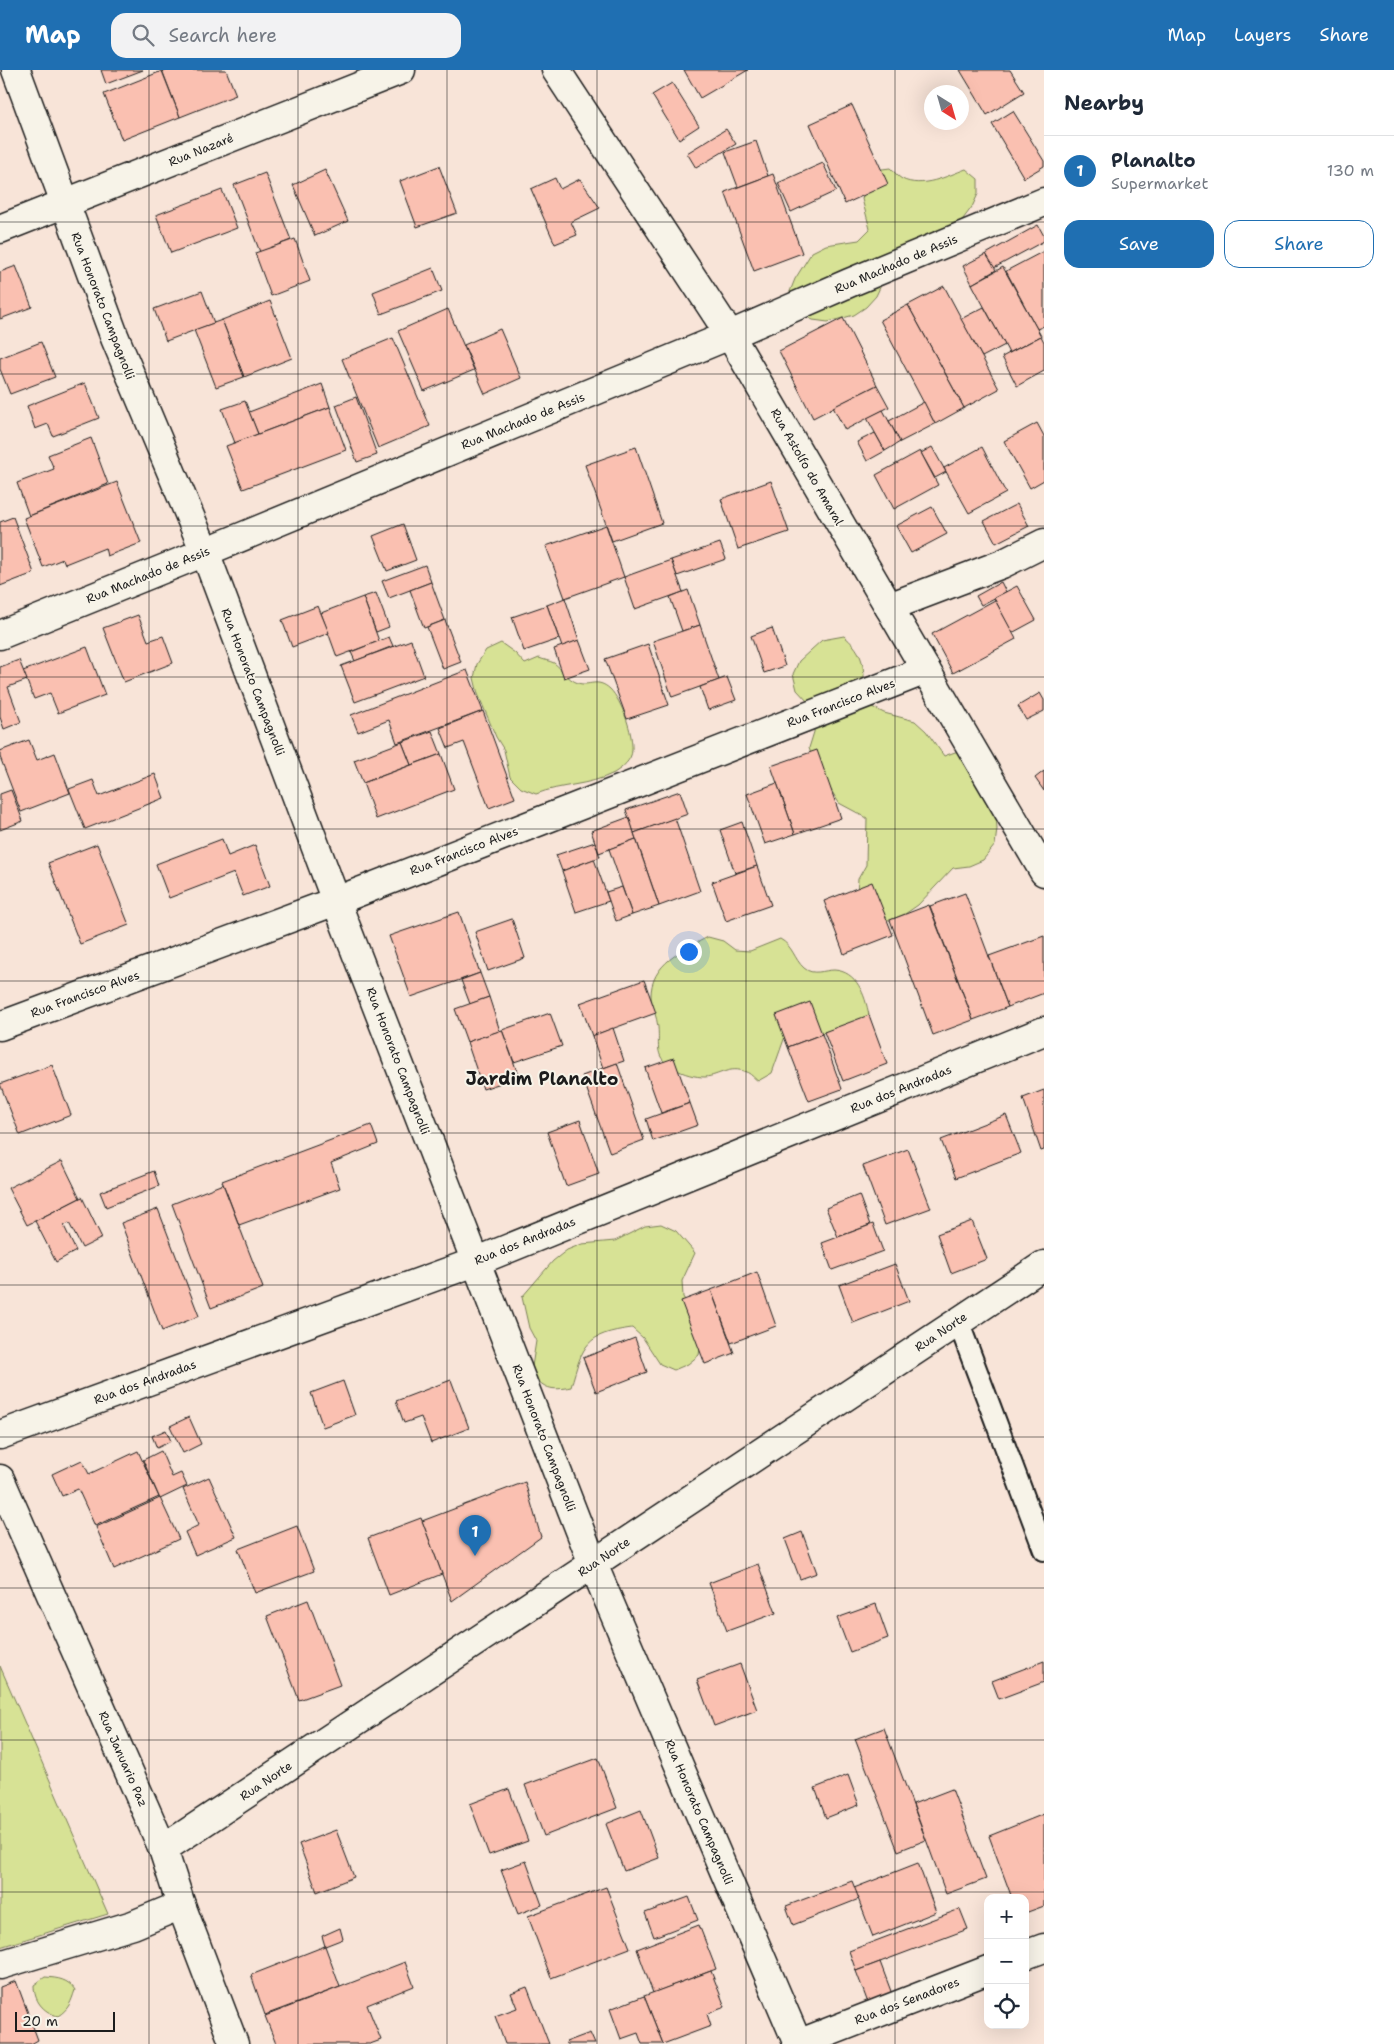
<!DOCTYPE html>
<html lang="en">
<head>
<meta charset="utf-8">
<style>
  body { margin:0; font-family:"Shantell Sans",sans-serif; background:#f2f2f3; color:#1f2937 }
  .controls { position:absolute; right:15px; bottom:15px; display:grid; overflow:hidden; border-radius:10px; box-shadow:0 5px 20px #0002 }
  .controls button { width:45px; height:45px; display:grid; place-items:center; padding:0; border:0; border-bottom:1px solid #e0e1e3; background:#fff; color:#1f2937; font:25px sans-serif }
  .compass { position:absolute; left:924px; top:15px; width:45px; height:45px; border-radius:50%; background:#fff; box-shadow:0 5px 20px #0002; rotate:143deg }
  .scale { position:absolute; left:15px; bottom:12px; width:100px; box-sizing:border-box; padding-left:5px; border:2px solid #1c1c1c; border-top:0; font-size:14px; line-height:18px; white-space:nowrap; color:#1c1c1c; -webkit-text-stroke:4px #f7f3e8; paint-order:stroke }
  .you { position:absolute; left:688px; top:881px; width:18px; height:18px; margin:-12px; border:4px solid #fff; border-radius:50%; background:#1a73e8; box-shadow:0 0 0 8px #1a73e833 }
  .badge { display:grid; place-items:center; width:32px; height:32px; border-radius:50%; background:#1f6fb2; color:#fff; font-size:16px; font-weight:700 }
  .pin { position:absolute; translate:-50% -41px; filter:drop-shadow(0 1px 2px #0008) }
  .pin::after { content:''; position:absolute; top:26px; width:18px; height:15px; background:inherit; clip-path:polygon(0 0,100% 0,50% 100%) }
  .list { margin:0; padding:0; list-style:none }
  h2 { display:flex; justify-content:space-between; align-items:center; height:65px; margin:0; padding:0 20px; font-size:21px }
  h2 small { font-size:16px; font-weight:400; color:#747a83 }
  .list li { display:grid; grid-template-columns:32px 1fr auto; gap:15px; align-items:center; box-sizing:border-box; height:70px; padding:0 20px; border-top:1px solid #e0e1e3 }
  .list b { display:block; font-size:19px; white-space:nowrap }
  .list p { margin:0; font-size:16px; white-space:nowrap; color:#747a83 }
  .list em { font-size:16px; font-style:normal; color:#747a83 }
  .actions { display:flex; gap:10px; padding:15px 20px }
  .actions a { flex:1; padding:11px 0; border:1px solid #1f6fb2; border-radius:15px; text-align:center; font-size:18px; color:#1f6fb2 }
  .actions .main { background:#1f6fb2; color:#fff }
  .icon { flex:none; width:28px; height:28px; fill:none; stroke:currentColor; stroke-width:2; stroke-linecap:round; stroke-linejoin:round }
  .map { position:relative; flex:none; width:1044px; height:1974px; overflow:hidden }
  header { display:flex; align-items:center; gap:30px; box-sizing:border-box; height:70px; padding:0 25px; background:#1f6fb2; color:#fff }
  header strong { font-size:24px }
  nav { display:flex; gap:28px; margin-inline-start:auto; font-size:18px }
  .search { width:350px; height:45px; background:#f2f2f3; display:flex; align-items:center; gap:12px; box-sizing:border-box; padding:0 18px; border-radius:15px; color:#747a83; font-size:19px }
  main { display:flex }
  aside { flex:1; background:#fff }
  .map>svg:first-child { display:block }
</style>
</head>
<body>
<header>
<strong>Map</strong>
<div class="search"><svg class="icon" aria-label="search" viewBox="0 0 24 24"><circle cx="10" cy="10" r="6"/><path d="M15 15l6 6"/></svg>Search here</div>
<nav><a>Map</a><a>Layers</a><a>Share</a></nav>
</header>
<main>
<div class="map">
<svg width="1044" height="1974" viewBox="0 0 1044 1974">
  <rect width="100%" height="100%" fill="#f8e4d8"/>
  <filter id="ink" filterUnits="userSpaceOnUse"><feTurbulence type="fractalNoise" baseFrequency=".02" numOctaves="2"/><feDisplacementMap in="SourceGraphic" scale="10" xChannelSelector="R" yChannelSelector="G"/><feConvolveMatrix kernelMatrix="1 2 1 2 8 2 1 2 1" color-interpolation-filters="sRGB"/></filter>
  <g filter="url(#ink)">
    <g fill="#d7e295" stroke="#7a7f58">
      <path d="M890,98C894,101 898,107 902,109C922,119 947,106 966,99L978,109V124L972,137L963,149L951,159L906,174L895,185L876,226L866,237L854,245L828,252L813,250L791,239L789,224L795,209L812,182L826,175L859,170L870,159L862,129L867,114L875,100Z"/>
      <path d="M844,566C873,590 858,607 870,636L884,643L915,651L926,661L944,686L958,681L995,727L997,759L995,775L983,790L969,796L953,798L918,835L905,844L890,850L876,849L857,824L858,809L866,795L867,748L839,733L814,693L809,678L814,662L815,647L808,632L797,620L793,604L799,591L822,570Z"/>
      <path d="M501,573L515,583L525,594L539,588C544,590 550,591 554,593C562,599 567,609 578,613C589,617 597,607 610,619C622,631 633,663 632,680C632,690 622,698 614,703C589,716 561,714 536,724L521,718L510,707L504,680L496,667L478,624L474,608L477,594L486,580Z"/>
      <path d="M708,867L723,871L735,880L750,881L780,869C793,876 794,889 804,898C813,906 824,900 834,900C857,901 865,925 869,945L855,953L824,962L822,964L788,958L772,1003L758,1011C754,1008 750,1003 746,1002C730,995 719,1006 705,1007C695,1007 684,1004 675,999C653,987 660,978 658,957C657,947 652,937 651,927C650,894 683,880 708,867Z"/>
      <path d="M661,1154L676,1161L695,1183L682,1211L683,1227L700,1254L701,1270L699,1285L688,1294L674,1300L660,1294L643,1268L632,1258C586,1264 583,1274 571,1317C551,1321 544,1319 531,1303L536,1271L529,1258L522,1227L553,1191L567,1180L582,1174L615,1171L645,1156Z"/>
      <path d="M0,1596L108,1844L0,1877Z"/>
      <path d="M45,1907C58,1908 68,1909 75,1920C71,1932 69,1939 58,1946C43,1942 34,1931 34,1915Z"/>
    </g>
    <g fill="#fac0b1" stroke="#1c1c1c">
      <path d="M101,0H143L106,14Z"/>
      <path d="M162,0H226L236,25L180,47Z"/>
      <path d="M684,0H748L700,28Z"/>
      <path d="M960,0H1010L1024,22L987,45Z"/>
      <path d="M162,1L180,47L122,70L104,24Z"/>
      <path d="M672,13L699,56L679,69L652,25Z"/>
      <path d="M852,35L888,114L845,134L810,54Z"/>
      <path d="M1013,41L1044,91V96L1024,108L992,54Z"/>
      <path d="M726,59L736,74L696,98L687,83Z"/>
      <path d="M756,71L768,106L738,117L725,82Z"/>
      <path d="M823,93L836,121L791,142L778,113Z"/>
      <path d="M439,96L457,143L417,157L400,111Z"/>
      <path d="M325,100L348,151L315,166L293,115Z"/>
      <path d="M265,103L291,170L260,182L234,115Z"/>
      <path d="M773,104L802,183L754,201L725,122Z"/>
      <path d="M555,108L560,119L580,109L600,138L571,152L577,165L555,174L531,119Z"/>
      <path d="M222,120L237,158L171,183L156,145Z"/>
      <path d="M1038,155L1044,166V171L994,198L986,184Z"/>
      <path d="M295,169L310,211L271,226L255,183Z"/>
      <path d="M1044,181V256L1037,259L1006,201Z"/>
      <path d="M986,184L996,200L972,214L963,196Z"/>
      <path d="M16,196L32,237L0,249V202Z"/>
      <path d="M1003,197L1041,266L1009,283L972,214Z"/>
      <path d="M433,198L442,221L381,244L373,222Z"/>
      <path d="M944,216L999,319L964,338L908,235Z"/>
      <path d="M202,221L214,253L166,271L154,239Z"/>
      <path d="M270,231L292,288L244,307L222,250Z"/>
      <path d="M908,235L964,338L935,354L880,250Z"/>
      <path d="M984,237L1005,275L982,287L961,249Z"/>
      <path d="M448,239L474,300L424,321L398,261Z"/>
      <path d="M843,248L877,315L813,348L779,281Z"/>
      <path d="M222,250L244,307L216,317L194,260Z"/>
      <path d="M500,259L521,308L485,324L464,275Z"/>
      <path d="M1041,266L1044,272V301L1017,316L1002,287Z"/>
      <path d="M393,268L430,356L378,378L342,289Z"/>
      <path d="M41,272L55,307L10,324L0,299V288Z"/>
      <path d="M85,313L99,348L53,366L48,354L35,359L27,336Z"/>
      <path d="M322,314L330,337L258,364L249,342Z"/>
      <path d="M877,315L889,337L845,360L833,337Z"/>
      <path d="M356,327L377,385L357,392L336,335Z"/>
      <path d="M245,331L258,364L235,373L222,339Z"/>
      <path d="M924,332L935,354L900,372L889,351Z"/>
      <path d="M330,337L346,380L243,419L226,376Z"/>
      <path d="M883,340L900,372L885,381L867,348Z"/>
      <path d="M1037,353L1044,366V410L1030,418L1004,371Z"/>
      <path d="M875,363L885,381L867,391L857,372Z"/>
      <path d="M91,368L108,414L29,446L17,413L54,399L48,385Z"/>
      <path d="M636,377L662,453L612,471L585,395Z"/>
      <path d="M932,377L946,402L935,408L921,383Z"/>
      <path d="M982,377L1006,423L969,443L944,398Z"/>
      <path d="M920,381L938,415L894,439L876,405Z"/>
      <path d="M771,411L789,462L738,479L721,429Z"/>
      <path d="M117,412L141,473L107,486L105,478L65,494L63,489L43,497L24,448Z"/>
      <path d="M1017,434L1029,456L996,473L984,451Z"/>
      <path d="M932,437L947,464L911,483L896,456Z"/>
      <path d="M13,447L34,503L0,516V452Z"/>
      <path d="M403,454L416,490L387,501L373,466Z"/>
      <path d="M606,455L624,507L565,528L546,476Z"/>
      <path d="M720,473L726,489L677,506L671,490Z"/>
      <path d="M671,490L683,522L635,539L624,507Z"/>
      <path d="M425,495L431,512L389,528L382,511Z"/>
      <path d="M431,512L445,550L424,558L410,520Z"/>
      <path d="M1001,512L1006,522L981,535L976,526Z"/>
      <path d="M1017,516L1036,550L1012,563L994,528Z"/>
      <path d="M688,520L700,555L682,561L670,527Z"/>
      <path d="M376,523L389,557L376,562L363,527Z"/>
      <path d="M363,527L379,571L337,587L321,543Z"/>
      <path d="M565,528L579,570L562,577L547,535Z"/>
      <path d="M995,530L1016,569L953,603L932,564Z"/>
      <path d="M547,535L559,569L524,581L512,547Z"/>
      <path d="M318,536L329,563L292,577L282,550Z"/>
      <path d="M138,545L148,571L163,566L173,593L124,612L103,558Z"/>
      <path d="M445,550L461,592L443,599L427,557Z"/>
      <path d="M700,555L719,610L672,627L653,571Z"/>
      <path d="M772,558L785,596L764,603L751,566Z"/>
      <path d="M389,567L393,576L355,591L351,582Z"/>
      <path d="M411,570L424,606L355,632L341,596Z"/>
      <path d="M579,570L590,599L564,608L554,579Z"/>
      <path d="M648,574L669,635L627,649L605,589Z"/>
      <path d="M87,577L105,625L58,643L50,623L34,629L23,601Z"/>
      <path d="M19,590L27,610L8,617L21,652L4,659L0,647V597Z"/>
      <path d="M467,600L483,641L397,673L389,650L358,662L351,645Z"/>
      <path d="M727,607L736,630L708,640L700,617Z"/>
      <path d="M1040,623L1044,630V641L1026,650L1018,636Z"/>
      <path d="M483,641L515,728L489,738L464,672L448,678L440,658Z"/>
      <path d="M432,661L441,684L411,695L402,672Z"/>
      <path d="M29,670L37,690L55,683L70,723L21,742L0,687V681Z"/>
      <path d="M402,672L411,695L363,713L354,690Z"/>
      <path d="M817,680L841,748L795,764L771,696Z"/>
      <path d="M441,684L454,719L376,749L363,713Z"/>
      <path d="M1044,701V721L1035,708Z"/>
      <path d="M155,704L164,728L85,759L69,719L93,710L99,726Z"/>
      <path d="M777,713L795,764L765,774L747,724Z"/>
      <path d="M11,720L23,751L0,760V724Z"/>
      <path d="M680,721L688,744L634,763L626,740Z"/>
      <path d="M629,747L636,769L599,783L591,761Z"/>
      <path d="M675,748L700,821L659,836L634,763Z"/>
      <path d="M742,752L757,796L735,803L720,760Z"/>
      <path d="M222,769L228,786L255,775L270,816L243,826L234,803L169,828L156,794Z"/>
      <path d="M636,769L659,836L632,845L609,779Z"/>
      <path d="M595,772L600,787L562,801L556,785Z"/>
      <path d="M97,774L129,855L80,874L48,793Z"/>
      <path d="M594,789L609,831L576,842L562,801Z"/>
      <path d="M757,796L771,835L726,851L712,812Z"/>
      <path d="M872,812L893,865L844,884L824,831Z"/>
      <path d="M622,817L632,845L616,851L606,822Z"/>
      <path d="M965,823L1008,937L973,950L930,836Z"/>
      <path d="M929,835L973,950L933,965L890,850Z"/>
      <path d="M459,842L480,903L411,927L389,866Z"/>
      <path d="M512,849L525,888L488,901L475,862Z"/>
      <path d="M1044,866V923L1008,937L989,886Z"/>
      <path d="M480,903L489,927L470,934L461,910Z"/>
      <path d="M644,910L656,943L592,966L580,933Z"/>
      <path d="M489,927L500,961L467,972L455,939Z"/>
      <path d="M810,932L822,964L788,977L776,945Z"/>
      <path d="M550,943L562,976L514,992L502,960Z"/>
      <path d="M869,945L887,994L843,1011L824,962Z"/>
      <path d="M613,958L624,991L603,998L592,966Z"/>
      <path d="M502,960L519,1007L483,1019L467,972Z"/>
      <path d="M822,964L842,1019L809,1031L788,977Z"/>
      <path d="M674,988L690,1033L661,1043L645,998Z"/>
      <path d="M617,993L644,1070L610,1083L582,1006Z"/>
      <path d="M52,995L71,1045L20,1065L0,1014Z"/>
      <path d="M1044,1020V1080L1041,1081L1023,1028Z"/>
      <path d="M690,1033L698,1055L653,1071L646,1049Z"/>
      <path d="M1006,1045L1021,1083L956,1108L941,1070Z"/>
      <path d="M580,1050L599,1104L566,1116L547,1062Z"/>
      <path d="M371,1055L378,1074L331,1093L340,1118L239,1155L222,1111Z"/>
      <path d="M908,1079L931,1138L885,1155L863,1096Z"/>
      <path d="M62,1091L80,1128L27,1155L8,1118Z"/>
      <path d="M154,1101L159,1116L106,1137L100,1122Z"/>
      <path d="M223,1114L263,1218L211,1238L172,1134Z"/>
      <path d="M859,1125L870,1155L838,1167L826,1138Z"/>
      <path d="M82,1127L102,1168L82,1178L69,1153L64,1156L76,1181L56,1192L35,1151Z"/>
      <path d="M158,1139L199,1246L162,1261L121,1153Z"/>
      <path d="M972,1151L987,1189L951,1203L937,1164Z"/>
      <path d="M873,1154L883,1181L832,1200L822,1173Z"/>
      <path d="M895,1194L909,1231L853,1253L839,1215Z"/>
      <path d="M757,1202L776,1256L731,1273L711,1220Z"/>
      <path d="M711,1220L734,1283L705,1294L681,1231Z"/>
      <path d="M635,1268L647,1302L596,1322L583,1288Z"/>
      <path d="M451,1310L469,1358L431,1373L421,1347L404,1353L396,1331Z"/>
      <path d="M343,1311L355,1345L323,1357L311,1323Z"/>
      <path d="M189,1347L201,1374L183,1383L170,1356Z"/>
      <path d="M166,1360L171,1371L157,1378L152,1366Z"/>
      <path d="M138,1381L159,1427L95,1456L78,1419L62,1426L52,1404L82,1390L89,1404Z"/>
      <path d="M161,1381L172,1407L181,1403L187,1416L160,1429L143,1390Z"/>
      <path d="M209,1407L236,1467L195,1485L185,1462L199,1455L183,1419Z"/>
      <path d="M525,1412L541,1467L452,1531L422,1451Z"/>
      <path d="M160,1428L179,1469L114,1499L96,1457Z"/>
      <path d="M421,1448L442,1504L389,1525L368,1468Z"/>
      <path d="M297,1456L314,1501L255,1523L238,1479Z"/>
      <path d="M802,1462L817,1503L800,1509L785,1469Z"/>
      <path d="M758,1494L776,1543L727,1561L709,1513Z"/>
      <path d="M308,1530L340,1615L299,1630L267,1546Z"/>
      <path d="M876,1534L888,1568L850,1582L837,1548Z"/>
      <path d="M1044,1591V1612L999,1629L992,1611Z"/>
      <path d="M740,1594L757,1640L714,1656L697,1610Z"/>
      <path d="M884,1658L926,1770L898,1781L855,1669Z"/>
      <path d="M598,1688L617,1738L544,1766L525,1715Z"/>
      <path d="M848,1705L859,1735L826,1748L815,1718Z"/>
      <path d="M509,1719L528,1771L489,1785L470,1734Z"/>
      <path d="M952,1719L986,1809L946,1824L913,1734Z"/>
      <path d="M641,1740L659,1788L624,1801L606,1754Z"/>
      <path d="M1044,1744V1836L1025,1843V1828H1012L989,1766Z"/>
      <path d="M336,1760L354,1807L317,1822L299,1774Z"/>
      <path d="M526,1791L542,1835L518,1844L501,1800Z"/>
      <path d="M918,1793L936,1842L873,1867L854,1818Z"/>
      <path d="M852,1811L859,1829L793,1855L786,1836Z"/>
      <path d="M606,1817L630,1878L551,1908L528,1846Z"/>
      <path d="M689,1827L698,1850L654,1867L645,1843Z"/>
      <path d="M960,1839L968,1859L856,1901L849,1881Z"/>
      <path d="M699,1855L716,1899L653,1923L637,1879Z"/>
      <path d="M340,1858L343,1869L325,1876L322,1866Z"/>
      <path d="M325,1876L340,1917L265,1945L251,1905Z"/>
      <path d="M405,1892L414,1916L367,1935L381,1970L370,1974H276L265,1946Z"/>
      <path d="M880,1892L892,1924L868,1933L856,1901Z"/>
      <path d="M711,1901L725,1937L707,1944L711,1956L663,1974L644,1926Z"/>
      <path d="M16,1911L38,1970L31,1974H0V1917Z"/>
      <path d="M527,1917L549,1974H505L495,1946L517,1938L511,1923Z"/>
      <path d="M644,1926L663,1974H642L638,1963L621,1969L610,1939Z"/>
      <path d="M590,1963L595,1974H567L566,1972Z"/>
    </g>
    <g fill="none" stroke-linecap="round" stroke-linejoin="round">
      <g stroke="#1c1c1c" stroke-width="24">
        <path id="lane" d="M958,1251L1044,1480"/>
      </g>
      <g stroke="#1c1c1c" stroke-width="31">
        <g id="street">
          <path d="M556,0L730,265L1044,802"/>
          <path d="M0,159L401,0"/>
          <path d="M889,537L1002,494L1044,473"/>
          <path d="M0,565L205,482L336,831L593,1494L798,1974"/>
          <path d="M0,956L336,831L926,600"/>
          <path d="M0,1365L475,1192L1044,961"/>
          <path d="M0,1409L163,1779L181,1835L234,1974"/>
          <path d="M163,1779L1044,1195"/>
          <path d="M1025,1885L1044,1878"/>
          <path d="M0,1895L133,1855L181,1835"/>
          <path d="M798,1974L988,1900"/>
        </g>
      </g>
      <g stroke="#1c1c1c" stroke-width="31">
        <path id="secondary" d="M16,0L115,268L205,482L730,265L849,213L1044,132"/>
      </g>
      <use href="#lane" stroke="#f7f3e8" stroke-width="20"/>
      <use href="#street" stroke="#f7f3e8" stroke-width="28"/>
      <use href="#secondary" stroke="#f7f3e8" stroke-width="28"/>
    </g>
  </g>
  <path fill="none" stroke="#1c1c1c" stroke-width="1" stroke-opacity="0.55" d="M149,0V1974M298,0V1974M447,0V1974M597,0V1974M746,0V1974M895,0V1974M0,152H1044M0,304H1044M0,456H1044M0,607H1044M0,759H1044M0,911H1044M0,1063H1044M0,1215H1044M0,1367H1044M0,1518H1044M0,1670H1044M0,1822H1044"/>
  <g text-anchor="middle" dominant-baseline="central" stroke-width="4" stroke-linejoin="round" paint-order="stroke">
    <g font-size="12" fill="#1c1c1c" stroke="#f7f3e8">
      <text transform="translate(201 80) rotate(-22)">Rua Nazaré</text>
      <text transform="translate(896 194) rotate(-23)">Rua Machado de Assis</text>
      <text transform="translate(103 236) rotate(69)">Rua Honorato Campagnolli</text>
      <text transform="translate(523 351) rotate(-22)">Rua Machado de Assis</text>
      <text transform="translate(807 397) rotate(60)">Rua Astolfo do Amaral</text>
      <text transform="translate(148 505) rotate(-22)">Rua Machado de Assis</text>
      <text transform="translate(253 612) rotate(69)">Rua Honorato Campagnolli</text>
      <text transform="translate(841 633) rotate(-21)">Rua Francisco Alves</text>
      <text transform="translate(464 781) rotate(-21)">Rua Francisco Alves</text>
      <text transform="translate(85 924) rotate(-20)">Rua Francisco Alves</text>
      <text transform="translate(398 991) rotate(69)">Rua Honorato Campagnolli</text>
      <text transform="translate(901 1019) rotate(-22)">Rua dos Andradas</text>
      <text transform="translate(525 1171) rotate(-22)">Rua dos Andradas</text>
      <text transform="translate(941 1262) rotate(-34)">Rua Norte</text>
      <text transform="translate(145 1312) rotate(-20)">Rua dos Andradas</text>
      <text transform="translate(544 1368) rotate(69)">Rua Honorato Campagnolli</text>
      <text transform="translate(604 1487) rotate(-34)">Rua Norte</text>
      <text transform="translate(123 1689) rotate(66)">Rua Januario Paz</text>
      <text transform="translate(266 1711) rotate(-34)">Rua Norte</text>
      <text transform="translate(699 1742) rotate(67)">Rua Honorato Campagnolli</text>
      <text transform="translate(907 1931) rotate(-21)">Rua dos Senadores</text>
    </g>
    <g font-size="18" font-weight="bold" fill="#1c1c1c" stroke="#f7f3e8">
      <text x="542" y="1009">Jardim Planalto</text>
    </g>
  </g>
</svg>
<div class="controls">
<button>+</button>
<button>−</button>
<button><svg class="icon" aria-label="locate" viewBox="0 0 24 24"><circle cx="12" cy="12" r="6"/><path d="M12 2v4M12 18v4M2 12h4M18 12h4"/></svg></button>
</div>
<svg class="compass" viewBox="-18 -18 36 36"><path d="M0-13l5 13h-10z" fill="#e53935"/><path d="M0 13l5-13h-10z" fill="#747a83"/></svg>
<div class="scale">20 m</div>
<div class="you"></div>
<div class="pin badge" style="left:475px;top:1486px">1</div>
</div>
<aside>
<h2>Nearby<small></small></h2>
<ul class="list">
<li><span class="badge">1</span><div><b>Planalto</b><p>Supermarket</p></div><em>130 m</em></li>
</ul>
<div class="actions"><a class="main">Save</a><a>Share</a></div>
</aside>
</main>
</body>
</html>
